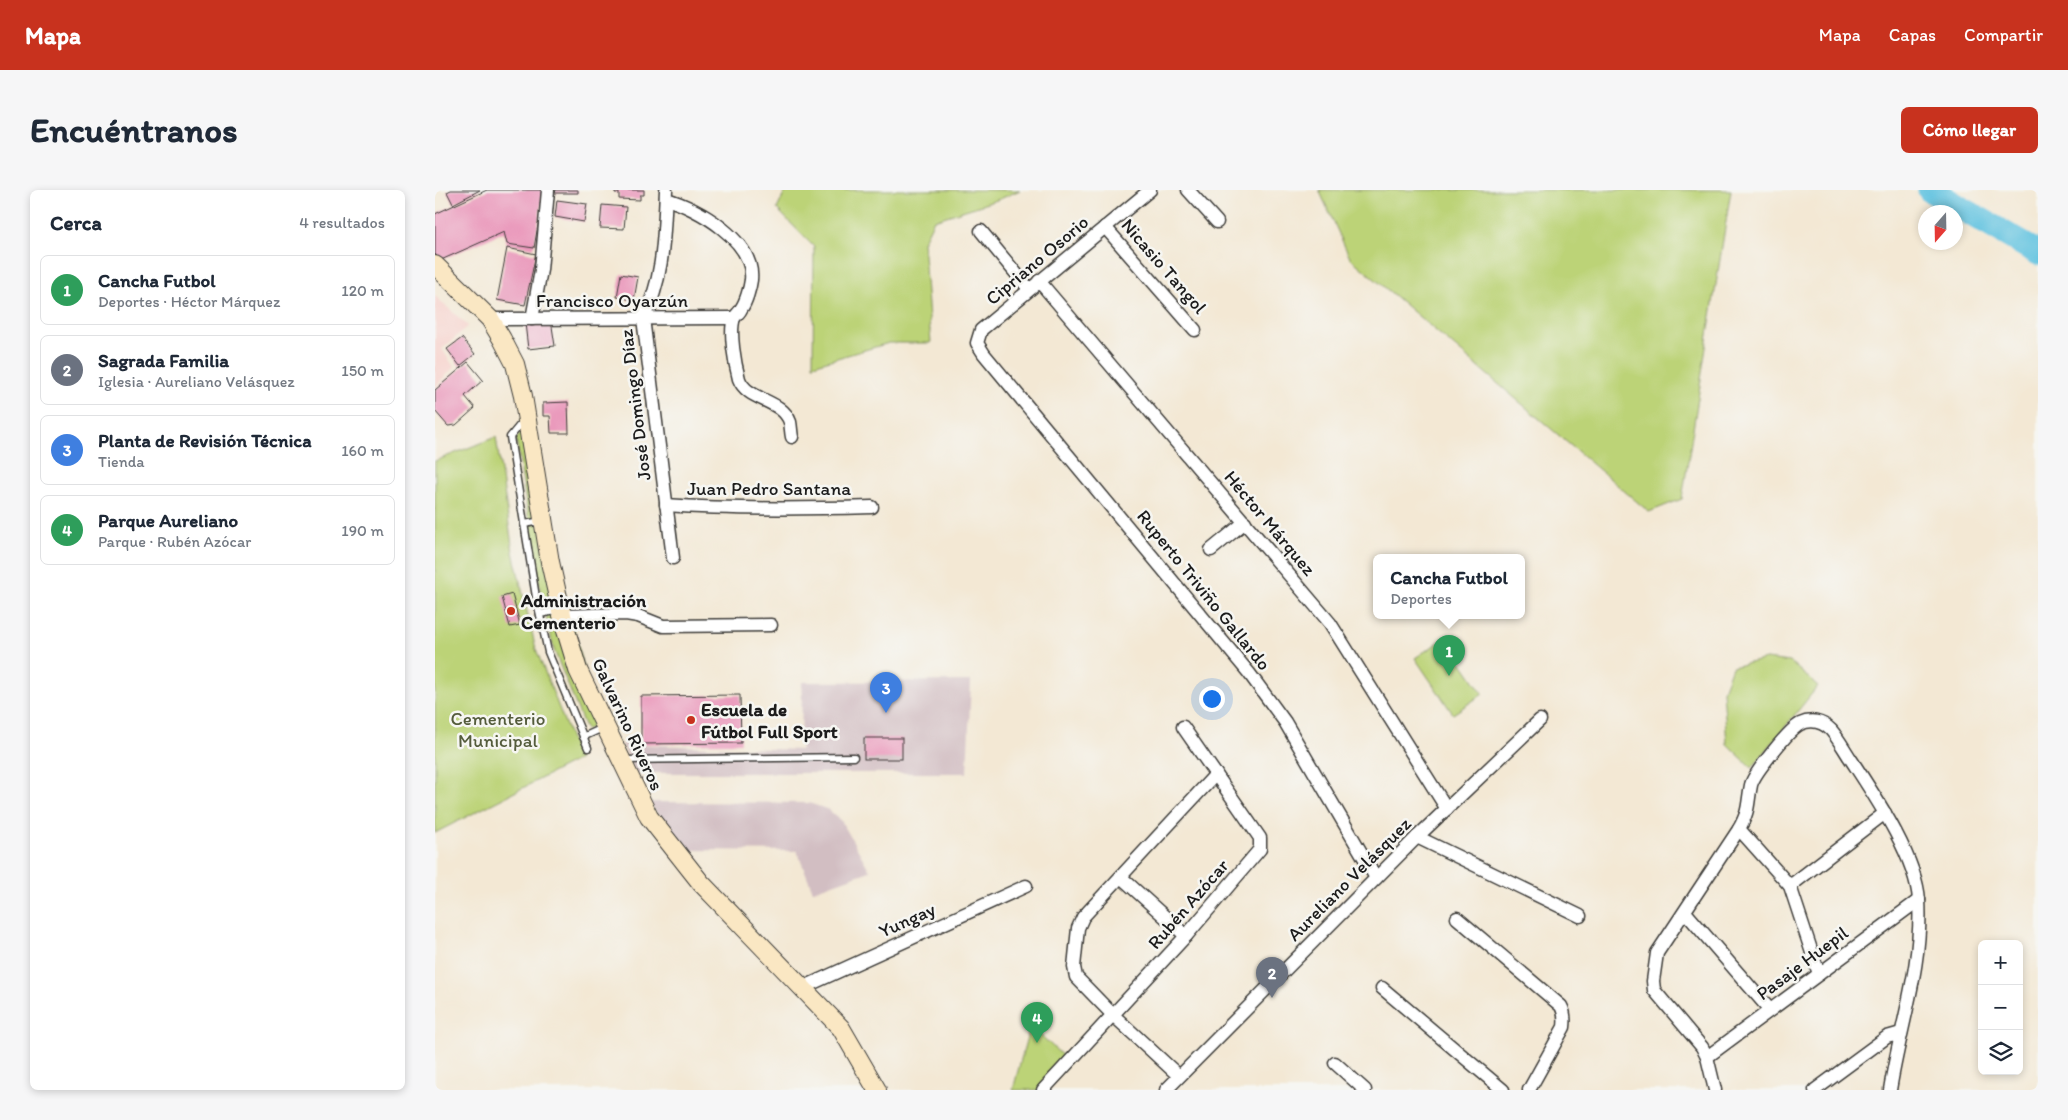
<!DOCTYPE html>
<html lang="es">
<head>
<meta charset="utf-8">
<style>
  body { margin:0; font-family:Itim,sans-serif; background:#f6f6f7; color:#1f2937 }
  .controls { position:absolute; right:15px; bottom:15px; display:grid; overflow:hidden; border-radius:8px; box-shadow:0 2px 8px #0003 }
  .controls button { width:45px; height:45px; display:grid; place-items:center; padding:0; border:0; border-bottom:1px solid #e0e1e3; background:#fff; color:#1f2937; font:25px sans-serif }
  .compass { position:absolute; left:1483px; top:15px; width:45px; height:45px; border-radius:50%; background:#fff; box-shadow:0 2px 8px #0003; rotate:200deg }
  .you { position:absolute; left:776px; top:508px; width:18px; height:18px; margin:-12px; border:4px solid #fff; border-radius:50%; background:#1a73e8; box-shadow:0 0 0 8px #1a73e833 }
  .badge { display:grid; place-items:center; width:32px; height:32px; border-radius:50%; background:#c8321e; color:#fff; font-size:16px; font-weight:700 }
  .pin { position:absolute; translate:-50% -41px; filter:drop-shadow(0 1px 2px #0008) }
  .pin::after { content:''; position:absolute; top:26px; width:18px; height:15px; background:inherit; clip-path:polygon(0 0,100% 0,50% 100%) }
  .popup { position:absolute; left:938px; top:364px; width:152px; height:65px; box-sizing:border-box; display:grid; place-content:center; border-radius:8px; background:#fff; filter:drop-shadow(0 1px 4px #0005); font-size:16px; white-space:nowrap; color:#747a83 }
  .popup b { font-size:19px; color:#1f2937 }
  .popup::after { content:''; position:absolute; left:50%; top:100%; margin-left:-10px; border:10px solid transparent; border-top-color:#fff }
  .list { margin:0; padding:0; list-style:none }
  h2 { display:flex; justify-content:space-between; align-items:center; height:65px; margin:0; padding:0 20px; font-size:21px }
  h2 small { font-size:16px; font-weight:400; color:#747a83 }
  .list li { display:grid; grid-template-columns:32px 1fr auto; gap:15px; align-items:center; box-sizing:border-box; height:70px; margin:0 10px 10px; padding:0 10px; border:1px solid #e0e1e3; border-radius:8px }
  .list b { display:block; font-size:19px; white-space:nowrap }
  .list p { margin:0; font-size:16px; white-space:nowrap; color:#747a83 }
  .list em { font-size:16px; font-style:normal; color:#747a83 }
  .icon { flex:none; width:28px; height:28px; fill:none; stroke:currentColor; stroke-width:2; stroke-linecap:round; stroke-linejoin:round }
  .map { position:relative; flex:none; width:1603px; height:900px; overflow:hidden; border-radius:8px }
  header { display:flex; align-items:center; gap:30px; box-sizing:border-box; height:70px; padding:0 25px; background:#c8321e; color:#fff }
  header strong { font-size:24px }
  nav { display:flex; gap:28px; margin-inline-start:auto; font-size:18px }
  .intro { display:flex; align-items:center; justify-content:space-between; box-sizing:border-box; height:120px; padding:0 30px }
  h1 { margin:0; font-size:35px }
  .button { padding:12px 22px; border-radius:8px; background:#c8321e; color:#fff; font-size:18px; font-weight:700 }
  main { display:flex; gap:30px; padding:0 30px }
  aside { flex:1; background:#fff; border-radius:8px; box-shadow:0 2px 8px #0003 }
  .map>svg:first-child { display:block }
</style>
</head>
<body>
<header>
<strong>Mapa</strong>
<nav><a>Mapa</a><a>Capas</a><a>Compartir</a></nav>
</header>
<div class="intro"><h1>Encuéntranos</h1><a class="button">Cómo llegar</a></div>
<main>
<aside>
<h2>Cerca<small>4 resultados</small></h2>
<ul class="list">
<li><span class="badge" style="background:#2e9e5b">1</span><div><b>Cancha Futbol</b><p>Deportes · Héctor Márquez</p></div><em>120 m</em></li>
<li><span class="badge" style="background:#6b7280">2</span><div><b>Sagrada Familia</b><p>Iglesia · Aureliano Velásquez</p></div><em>150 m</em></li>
<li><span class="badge" style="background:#3f7fe0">3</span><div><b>Planta de Revisión Técnica</b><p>Tienda</p></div><em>160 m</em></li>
<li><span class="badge" style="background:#2e9e5b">4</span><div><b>Parque Aureliano</b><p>Parque · Rubén Azócar</p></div><em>190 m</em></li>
</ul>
</aside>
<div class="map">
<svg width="1603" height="900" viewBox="0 0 1603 900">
  <rect width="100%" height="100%" fill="#f6f6f2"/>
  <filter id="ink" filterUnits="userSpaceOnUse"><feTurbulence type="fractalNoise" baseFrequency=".02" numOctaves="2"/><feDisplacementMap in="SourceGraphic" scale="10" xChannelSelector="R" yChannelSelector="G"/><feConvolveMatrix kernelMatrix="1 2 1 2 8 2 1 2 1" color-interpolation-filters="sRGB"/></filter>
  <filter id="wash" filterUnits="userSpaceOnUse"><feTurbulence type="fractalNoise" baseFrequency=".0096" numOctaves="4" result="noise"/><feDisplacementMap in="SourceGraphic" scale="20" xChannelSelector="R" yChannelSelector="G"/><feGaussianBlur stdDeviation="1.12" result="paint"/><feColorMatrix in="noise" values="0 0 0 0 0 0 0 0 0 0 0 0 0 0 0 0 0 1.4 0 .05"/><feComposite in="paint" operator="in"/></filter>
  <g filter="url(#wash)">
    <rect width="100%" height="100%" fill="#f3e8d4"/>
    <path fill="#f7d0ca" d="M0,106L33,136L7,159L19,177L0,197Z"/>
    <g fill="#d2bec2">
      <path d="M536,491L532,583H201L187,554L366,560L367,492Z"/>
      <path d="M214,612L374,613L394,620L407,632L435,681L378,701L362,661L248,660Z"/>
    </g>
    <g fill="#bcd377" stroke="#6c784a">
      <path d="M351,0H585L565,9L499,30L488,52L496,153H454L378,175L379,57L342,19Z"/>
      <path d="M884,0H1296L1247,309L1214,322L915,68Z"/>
      <path d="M88,240L163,534L151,540L119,460L106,406L81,249Z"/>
      <path d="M61,247L78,362L101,459L144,569L0,643V271Z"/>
      <path d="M1010,448L1048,504L1018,524L980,468Z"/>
      <path d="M1331,469L1355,472L1383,496L1317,578L1292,554L1288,501L1297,477Z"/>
      <path d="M595,835L634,872L608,900H578Z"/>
    </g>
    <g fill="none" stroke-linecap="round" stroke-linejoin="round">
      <path stroke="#62c3e0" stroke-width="25" d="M1495,0L1603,63"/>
    </g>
    <g id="blocks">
      <g fill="#ea9abc">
        <path d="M16,0H45L18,14L12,2Z"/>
        <path d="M52,0H109L99,58L72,54L69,42L6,70L0,64V24Z"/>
        <path d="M121,0H143V3H120Z"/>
        <path d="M180,0H209V5H205V10L184,9V3H180Z"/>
        <path d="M122,10L152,14L149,32L120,27Z"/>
        <path d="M167,15L191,17L189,39L165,38Z"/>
        <path d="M72,58L101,64L90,115L62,110Z"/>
        <path d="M186,84L203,87L199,110L182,107Z"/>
        <path d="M116,130L120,156L93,159L90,133Z"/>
        <path d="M27,148L40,164L25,176L12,159Z"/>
        <path d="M33,172L48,190L30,206L40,218L21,235L13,236L0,221V200Z"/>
        <path d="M133,212L134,243H116L115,226H108V213Z"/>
        <path d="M77,404L85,435L75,437L67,407Z"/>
        <path d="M305,505L306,553L206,554V506Z"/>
        <rect x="429" y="548" width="38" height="21"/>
      </g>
    </g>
  </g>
  <g filter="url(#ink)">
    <use href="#blocks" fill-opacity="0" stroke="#3c3b38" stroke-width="1"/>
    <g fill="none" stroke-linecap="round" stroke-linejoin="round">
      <g stroke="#3c3b38" stroke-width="9">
        <g id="lane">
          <path d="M89,230L75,247L101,407L113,462L153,558"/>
          <path d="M89,334L107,331"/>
          <path d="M105,424L125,420"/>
          <path d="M148,547L170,537"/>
          <path d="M188,570L419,567"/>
        </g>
      </g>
      <g stroke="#3c3b38" stroke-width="15">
        <g id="street">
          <path d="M231,0C229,43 229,91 208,128L238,368"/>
          <path d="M715,0L546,140L542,153L549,164L814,483L850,532L941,688"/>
          <path d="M753,0L782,32"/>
          <path d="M231,9C263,18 320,51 316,90C315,98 311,112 306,119C305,122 301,125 299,128C294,142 300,174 304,189C312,211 347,209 355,232C356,237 356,243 357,247"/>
          <path d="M670,37L760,140"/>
          <path d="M546,41L594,99"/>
          <path d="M604,91L895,433L1012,619"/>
          <path d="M55,129L299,128"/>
          <path d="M97,129L106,80L113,0"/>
          <path d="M231,315C300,320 368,319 437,317"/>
          <path d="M776,360L810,332"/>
          <path d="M127,426L191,424L203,426L228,436L336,435"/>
          <path d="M1304,639L1355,696L1384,784"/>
          <path d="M982,647L1145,726"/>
          <path d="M687,688L751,746"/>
          <path d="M1355,696L1450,623"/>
          <path d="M1251,723L1335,820"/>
          <path d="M1022,728L1126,816C1130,823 1130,829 1129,837L1094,900"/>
          <path d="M367,798L591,696"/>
          <path d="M947,798L1068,900"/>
          <path d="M1272,867L1484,710"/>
          <path d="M900,873L930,900"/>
          <path d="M744,886L678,825L641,787L639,777L643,738L648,727L781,584"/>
          <path d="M608,900L751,746L825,659V648L748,537"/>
          <path d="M731,900L982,647L1105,530"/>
          <path d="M1280,900L1272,867L1267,857L1219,800L1218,791L1222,763L1304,639C1315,619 1312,615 1316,595C1319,583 1354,540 1365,534C1376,529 1387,531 1396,540C1403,548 1409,559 1415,568C1439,605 1481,666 1484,710C1488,775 1465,836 1455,900"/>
          <path d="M1380,900L1452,847L1466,843"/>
        </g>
      </g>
      <g stroke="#3c3b38" stroke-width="20">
        <path id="secondary" d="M0,75L55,129L67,149L80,174L88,206L115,372L129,434L143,480L214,627L266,693L406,838L442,900"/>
      </g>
      <use href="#lane" stroke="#fff" stroke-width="6"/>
      <use href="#street" stroke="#fff" stroke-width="12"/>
      <use href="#secondary" stroke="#fae7c3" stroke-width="18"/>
    </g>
  </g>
  <g fill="#c8321e" stroke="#f6f6f2" stroke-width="2">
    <circle cx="76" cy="421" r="5"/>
    <circle cx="256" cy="530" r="5"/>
  </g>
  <g text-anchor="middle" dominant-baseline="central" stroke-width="5" stroke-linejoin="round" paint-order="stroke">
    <g font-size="19" fill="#1c1c1c" stroke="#f6f6f2">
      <text transform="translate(602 70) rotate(-40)">Cipriano Osorio</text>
      <text transform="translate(729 76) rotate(49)">Nicasio Tangol</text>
      <text x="177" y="110">Francisco Oyarzún</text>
      <text transform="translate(200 215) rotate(-97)">José Domingo Díaz</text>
      <text x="334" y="298">Juan Pedro Santana</text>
      <text transform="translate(835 333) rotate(50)">Héctor Márquez</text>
      <text transform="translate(769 400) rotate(51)">Ruperto Triviño Gallardo</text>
      <text transform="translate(193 534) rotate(65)">Galvarino Riveros</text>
      <text transform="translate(914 689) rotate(-45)">Aureliano Velásquez</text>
      <text transform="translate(753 714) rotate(-49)">Rubén Azócar</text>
      <text transform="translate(472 730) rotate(-24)">Yungay</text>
      <text transform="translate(1367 773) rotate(-37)">Pasaje Huepil</text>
    </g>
    <g font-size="19" font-weight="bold" fill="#1c1c1c" stroke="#f6f6f2" text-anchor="start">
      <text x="86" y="410">Administración<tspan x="86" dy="22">Cementerio</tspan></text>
      <text x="266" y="519">Escuela de<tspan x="266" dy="22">Fútbol Full Sport</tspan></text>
    </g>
    <g font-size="19" fill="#545c3c" stroke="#f6f6f2">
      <text x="63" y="528">Cementerio<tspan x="63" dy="22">Municipal</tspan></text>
    </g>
  </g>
</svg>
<div class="controls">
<button>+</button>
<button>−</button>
<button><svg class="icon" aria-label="layers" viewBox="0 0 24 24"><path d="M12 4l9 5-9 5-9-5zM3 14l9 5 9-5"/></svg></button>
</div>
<svg class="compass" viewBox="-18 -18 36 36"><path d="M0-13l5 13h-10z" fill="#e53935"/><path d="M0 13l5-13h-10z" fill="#747a83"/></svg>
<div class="you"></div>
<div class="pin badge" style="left:1014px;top:486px;background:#2e9e5b">1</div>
<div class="popup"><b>Cancha Futbol</b>Deportes</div>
<div class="pin badge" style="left:837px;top:808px;background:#6b7280">2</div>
<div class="pin badge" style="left:451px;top:523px;background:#3f7fe0">3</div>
<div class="pin badge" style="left:602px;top:853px;background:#2e9e5b">4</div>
</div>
</main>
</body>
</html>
